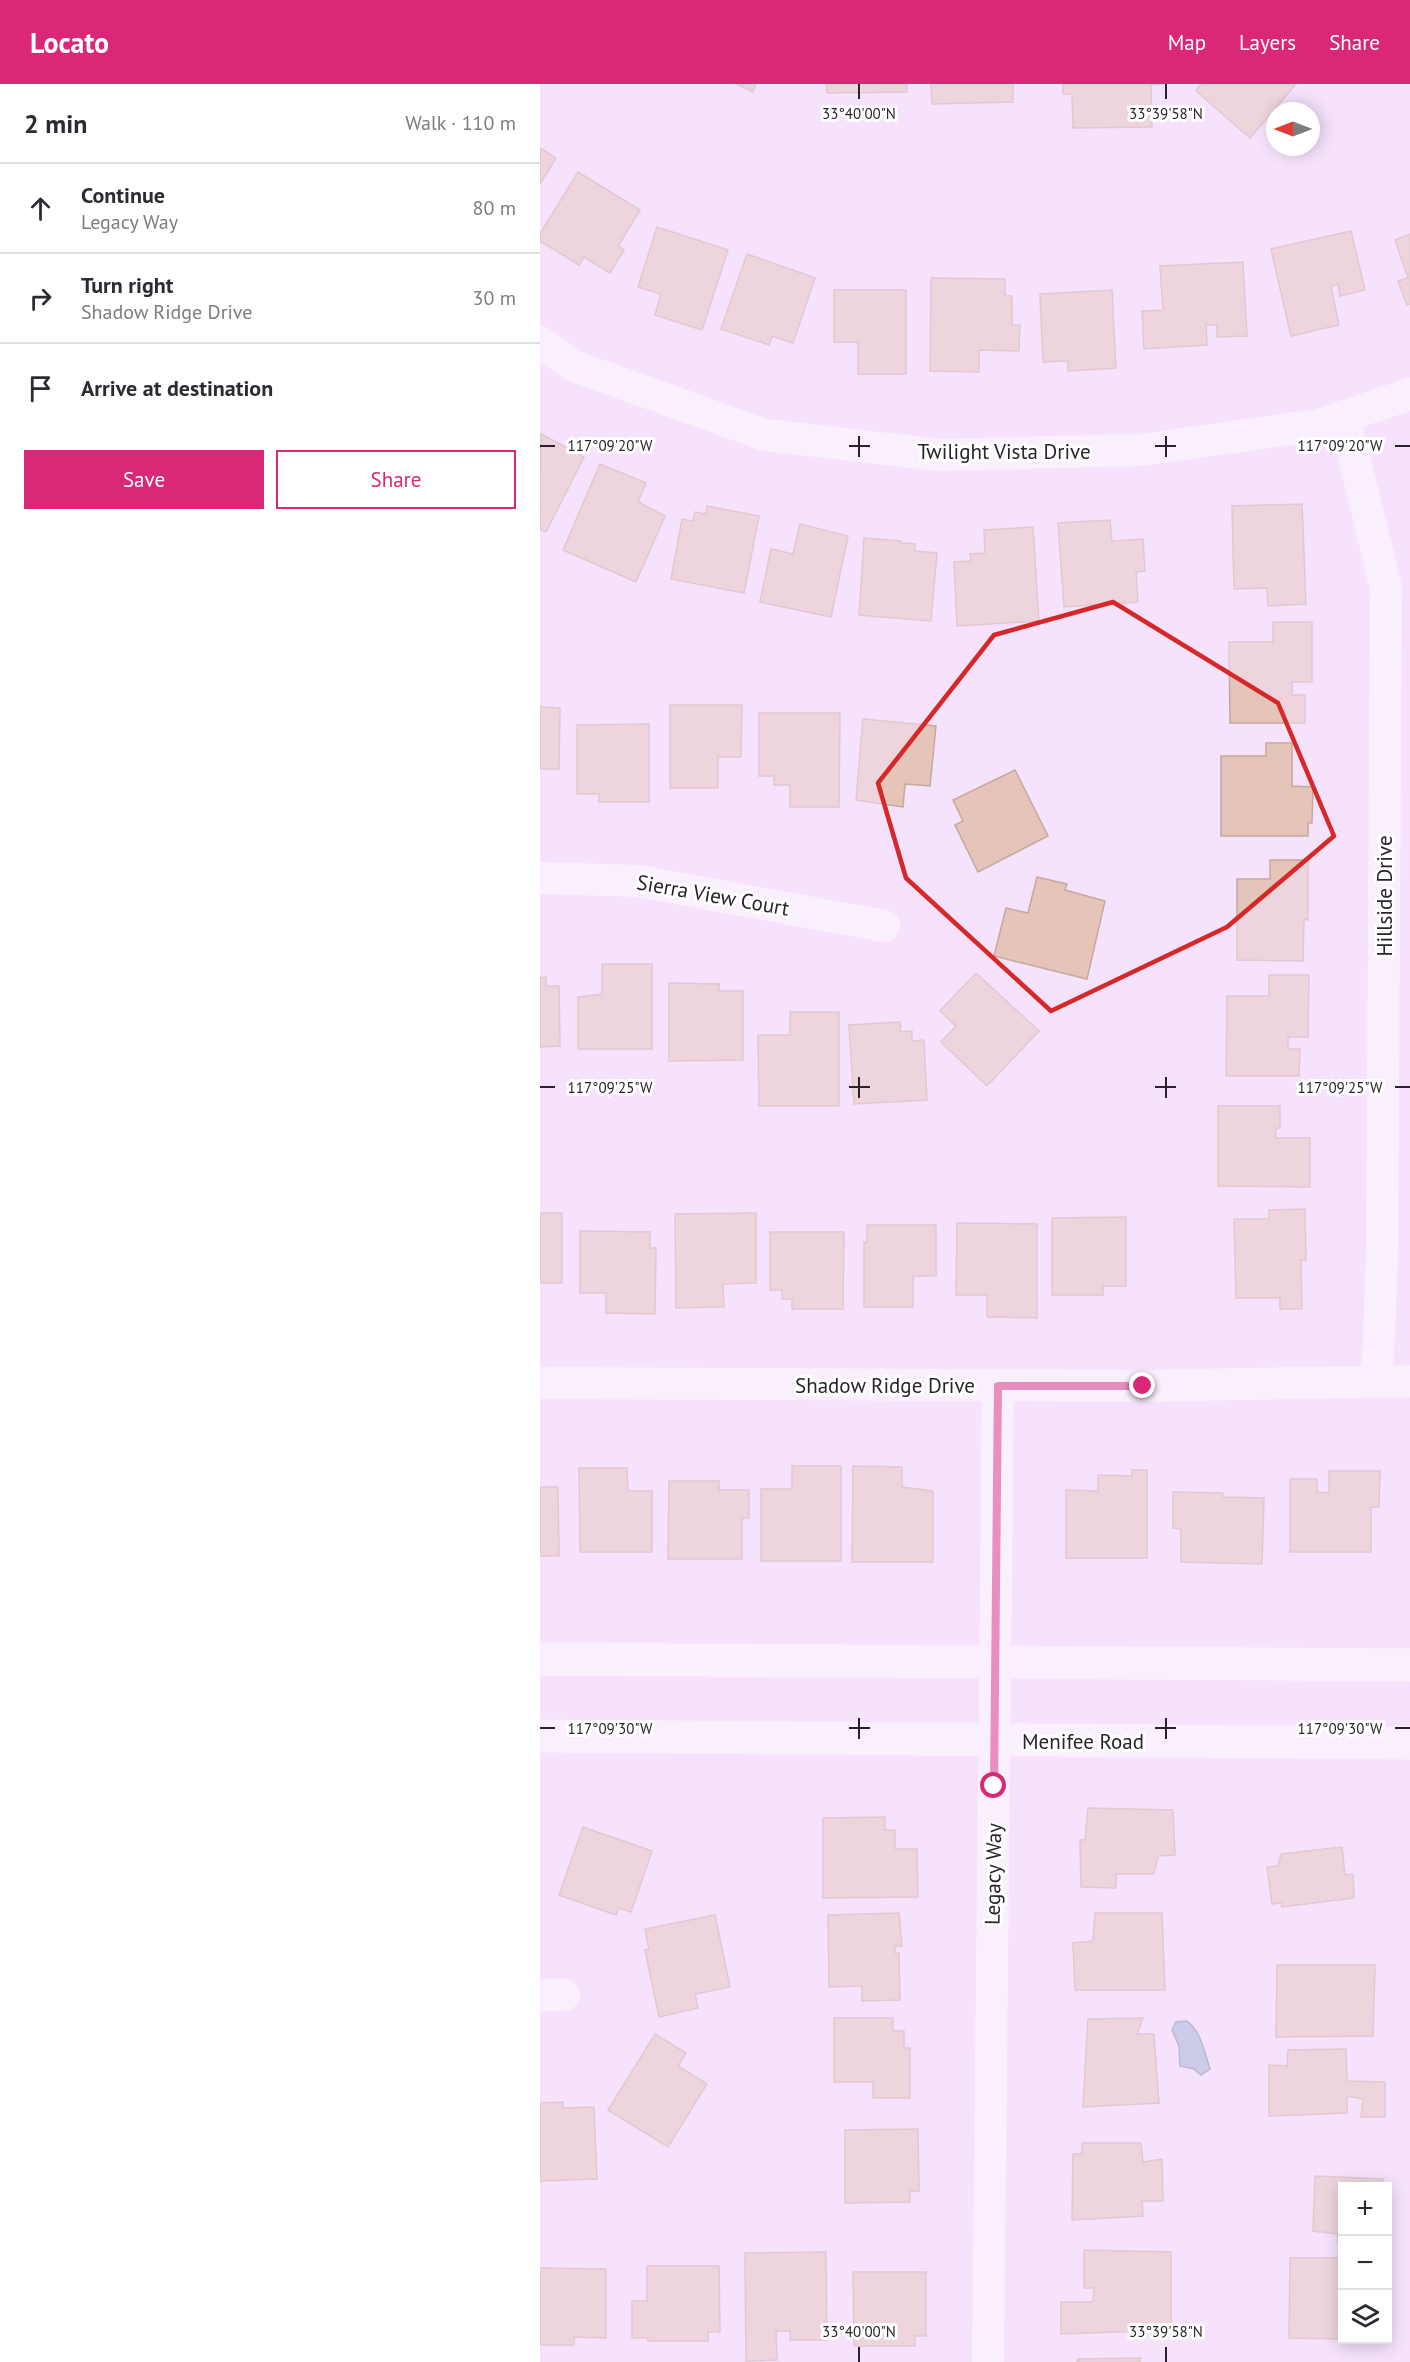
<!DOCTYPE html>
<html lang="en">
<head>
<meta charset="utf-8">
<style>
  body { margin:0; font-family:"PT Sans",sans-serif; background:#f7f7f7; color:#2b2b33 }
  .controls { position:absolute; right:18px; bottom:18px; display:grid; overflow:hidden; border-radius:0px; box-shadow:0 3px 15px #0003 }
  .controls button { width:54px; height:54px; display:grid; place-items:center; padding:0; border:0; border-bottom:2px solid #e1e1e2; background:#fff; color:#2b2b33; font:30px sans-serif }
  .compass { position:absolute; left:726px; top:18px; width:54px; height:54px; border-radius:50%; background:#fff; box-shadow:0 3px 15px #0003; rotate:270deg }
  .stop { position:absolute; width:18px; height:18px; margin:-14px; border:4px solid #db2777; border-radius:50%; background:#fff }
  .stop.end { background:#db2777; border-color:#fff; box-shadow:0 2px 6px #0008 }
  .list { margin:0; padding:0; list-style:none }
  h2 { display:flex; justify-content:space-between; align-items:center; height:78px; margin:0; padding:0 24px; font-size:26px }
  h2 small { font-size:20px; font-weight:400; color:#7c7c81 }
  .list li { display:grid; grid-template-columns:39px 1fr auto; gap:18px; align-items:center; box-sizing:border-box; height:90px; padding:0 24px; border-top:2px solid #e1e1e2 }
  .list b { display:block; font-size:22px; white-space:nowrap }
  .list p { margin:0; font-size:20px; white-space:nowrap; color:#7c7c81 }
  .list em { font-size:20px; font-style:normal; color:#7c7c81 }
  .actions { display:flex; gap:12px; padding:18px 24px }
  .actions a { flex:1; padding:14px 0; border:2px solid #db2777; border-radius:0px; text-align:center; font-size:21px; color:#db2777 }
  .actions .main { background:#db2777; color:#fff }
  .icon { flex:none; width:33px; height:33px; fill:none; stroke:currentColor; stroke-width:2; stroke-linecap:round; stroke-linejoin:round }
  .map { position:relative; flex:none; width:870px; height:2278px; overflow:hidden }
  header { display:flex; align-items:center; gap:36px; box-sizing:border-box; height:84px; padding:0 30px; background:#db2777; color:#fff }
  header strong { font-size:28px }
  nav { display:flex; gap:33px; margin-inline-start:auto; font-size:21px }
  main { display:flex }
  aside { flex:1; background:#fff }
  .map>svg:first-child { display:block }
</style>
</head>
<body>
<header>
<strong>Locato</strong>
<nav><a>Map</a><a>Layers</a><a>Share</a></nav>
</header>
<main>
<aside>
<h2>2 min<small>Walk · 110 m</small></h2>
<ul class="list">
<li><svg class="icon" aria-label="ahead" viewBox="0 0 24 24"><path d="M12 20V5M6 11l6-6 6 6"/></svg><div><b>Continue</b><p>Legacy Way</p></div><em>80 m</em></li>
<li><svg class="icon" aria-label="right" viewBox="0 0 24 24"><path d="M7 20v-9h11M14 6l5 5-5 5"/></svg><div><b>Turn right</b><p>Shadow Ridge Drive</p></div><em>30 m</em></li>
<li><svg class="icon" aria-label="arrive" viewBox="0 0 24 24"><path d="M6 21V4h12l-3 4 3 4H6"/></svg><div><b>Arrive at destination</b></div></li>
</ul>
<div class="actions"><a class="main">Save</a><a>Share</a></div>
</aside>
<div class="map">
<svg width="870" height="2278" viewBox="0 0 870 2278">
  <rect width="100%" height="100%" fill="#f5e2fc"/>
  <path fill="#9aafd0" stroke="#78859e" stroke-width="1.5" d="M647,1937C661,1947 665,1970 670,1985L661,1991L654,1985L640,1982L639,1962L632,1946L636,1938Z"/>
  <g fill="#e5c5b9" stroke="#c7a89d" stroke-width="1.5">
    <path d="M196,0H216L213,8Z"/>
    <path d="M286,0H367V8L287,9Z"/>
    <path d="M391,0H473V18L392,20Z"/>
    <path d="M523,0H624L611,1L612,43L533,44L532,10H523Z"/>
    <path d="M661,0H756L710,54L656,7Z"/>
    <path d="M0,64L16,74L0,100Z"/>
    <path d="M38,88L100,126L78,162L84,166L70,189L44,173L39,181L0,157V150Z"/>
    <path d="M117,143L188,166L162,246L115,231L121,210L98,203Z"/>
    <path d="M811,147L825,206L800,212L798,200L791,202L799,241L751,252L731,165Z"/>
    <path d="M870,150V220L867,221L858,197L868,194L855,156Z"/>
    <path d="M207,170L275,194L253,259L232,252L229,261L181,245Z"/>
    <path d="M703,178L707,252L677,253V241H666L667,261L604,265L602,227L623,226L620,182Z"/>
    <path d="M391,194L465,195V212H472V241H480L479,267L439,266V288L390,287Z"/>
    <path d="M294,206H366V290H318V258H294Z"/>
    <path d="M572,206L576,284L528,287V277L503,278L500,210Z"/>
    <path d="M1,350L44,373L6,448L0,445Z"/>
    <path d="M60,380L106,399L98,418L125,432L96,498L23,466Z"/>
    <path d="M762,420L766,520L728,522L727,504L694,505L692,422Z"/>
    <path d="M167,422L219,432L204,509L131,495L142,435L153,437L155,428L166,430Z"/>
    <path d="M570,436L572,457L603,455L605,487L596,488L598,518L524,523L518,439Z"/>
    <path d="M260,440L308,452L291,533L220,518L231,465L253,470Z"/>
    <path d="M493,443L499,537L417,542L414,478L431,477L430,470L445,469L444,446Z"/>
    <path d="M324,454L361,457V459L375,460V467L397,469L391,537L319,531Z"/>
    <path d="M733,538H772V598H752V611H765V639H690L689,558H733Z"/>
    <path d="M130,621H202L201,673H178V704H130Z"/>
    <path d="M0,623L20,624L19,685H0Z"/>
    <path d="M219,629H300L299,723H250V701H234V692H219Z"/>
    <path d="M323,635L396,642L390,702L365,700L363,723L316,716Z"/>
    <path d="M109,640V718H59V710H37V641Z"/>
    <path d="M726,659H752V702L773,703L772,739H768V752H681V672H726Z"/>
    <path d="M475,686L508,752L438,788L415,741L423,737L413,716Z"/>
    <path d="M730,776H768V836L764,835L763,877L697,876V795H730Z"/>
    <path d="M497,793L527,800L525,806L565,817L547,895L454,872L466,824L488,829Z"/>
    <path d="M62,880H112V965H38V913L62,910Z"/>
    <path d="M436,889L499,947L447,1002L401,958L416,942L400,927Z"/>
    <path d="M729,891H769L768,953H748V965H760L759,992H686L687,912H729Z"/>
    <path d="M6,893V902H19L20,962L0,963V894Z"/>
    <path d="M129,899L179,900V907H203V976L129,977Z"/>
    <path d="M250,928H299V1022H219L218,951H250Z"/>
    <path d="M360,938L361,948L372,947V957L384,956L387,1016L314,1020L309,941Z"/>
    <path d="M678,1022H740V1044H736L735,1054H770V1103L678,1102Z"/>
    <path d="M765,1125L766,1176H761L762,1225H740V1214H696L694,1135H729V1126Z"/>
    <rect x="0" y="1129" width="22" height="70"/>
    <path d="M216,1129V1199L183,1200L184,1223L136,1224L135,1130Z"/>
    <path d="M586,1133V1202H563V1211H512V1134Z"/>
    <path d="M417,1139L497,1140V1234L447,1233V1211H416Z"/>
    <path d="M327,1141H396V1192H373V1223H324V1158H327Z"/>
    <path d="M40,1147L110,1148V1164H116L115,1230L66,1229V1209H40Z"/>
    <path d="M230,1148H304L303,1225H252V1215H242V1206H230Z"/>
    <path d="M252,1382H301V1477H221V1405H252Z"/>
    <path d="M313,1382L362,1383V1403L393,1407V1478H312Z"/>
    <path d="M39,1384H87L88,1407H112V1468H40Z"/>
    <path d="M592,1386H607V1474H526V1406L558,1407V1391L592,1392Z"/>
    <path d="M789,1387H840L839,1423H831V1468H750V1395H777V1408L789,1409Z"/>
    <path d="M129,1397H179V1406H209V1434H202V1475H128Z"/>
    <path d="M0,1403H18L19,1472H0Z"/>
    <path d="M633,1408L683,1409V1413L724,1414L722,1480L641,1478V1445L633,1444Z"/>
    <path d="M548,1724L633,1726L635,1771L618,1772L614,1790H576V1804L541,1803L540,1756H545Z"/>
    <path d="M345,1733V1746H355V1765H377L378,1813L283,1814V1734Z"/>
    <path d="M43,1743L112,1767L91,1828L79,1824L76,1831L19,1811Z"/>
    <path d="M802,1763L805,1791L813,1790L814,1814L742,1823L741,1819L732,1820L727,1783L738,1782L741,1770Z"/>
    <path d="M359,1829L362,1862H355V1869H359L360,1916L322,1917V1902L289,1903L288,1831Z"/>
    <path d="M555,1829H622L625,1906H535L533,1859L553,1857Z"/>
    <path d="M175,1831L190,1903L155,1910L158,1924L119,1933L105,1866L109,1865L105,1845Z"/>
    <path d="M737,1881H835L833,1952L736,1953Z"/>
    <path d="M294,1934H353V1947H364V1964H370V2014H333V1998H294Z"/>
    <path d="M603,1934L597,1950H614L619,2019L543,2023L548,1935Z"/>
    <path d="M115,1950L146,1969L138,1982L167,2000L128,2063L68,2026Z"/>
    <path d="M806,1965L807,1997L845,1998V2033H821L823,2015L807,2012V2029L729,2032V1981L747,1982L748,1966Z"/>
    <path d="M23,2018V2024L54,2023L57,2095L0,2097V2019Z"/>
    <path d="M378,2045L379,2107H370V2118L305,2119V2046Z"/>
    <path d="M542,2059H601L603,2078L622,2075L623,2117H602L603,2132L532,2136L533,2070H542Z"/>
    <path d="M775,2092L843,2095V2102H802V2159H798V2150L773,2147Z"/>
    <path d="M544,2166L631,2168V2246L521,2250V2218H553L554,2204H544Z"/>
    <path d="M286,2168L287,2256H250V2247H236L237,2276L206,2277L205,2169Z"/>
    <path d="M750,2174H802V2255L749,2254Z"/>
    <path d="M107,2182H179L180,2248H168V2257H108V2254H92V2217H107Z"/>
    <path d="M0,2184L66,2185V2254L34,2253V2261H0Z"/>
    <path d="M313,2188H386V2252H375V2262H314Z"/>
    <path d="M601,2274L600,2278H537L538,2275Z"/>
  </g>
  <g fill="none" stroke-linecap="round" stroke-linejoin="round">
    <g stroke="#fff" stroke-width="32">
      <path d="M0,258L34,282L225,351L399,371L601,366L778,341L870,310"/>
      <path d="M804,332L846,504L842,1176L837,1297"/>
      <path d="M0,794L98,797L344,842"/>
      <path d="M0,1299L603,1302L870,1297"/>
      <path d="M0,1911H24"/>
      <path d="M448,2278L458,1302"/>
    </g>
    <g stroke="#fff" stroke-width="33">
      <path d="M0,1575L870,1581"/>
      <path d="M0,1652L870,1659"/>
    </g>
  </g>
  <g fill="none" stroke-linecap="round" stroke-linejoin="round">
    <path stroke="#db2777" stroke-width="8" d="M454,1702L458,1302H603"/>
  </g>
  <path d="M0 0H870V2278H0ZM573,518L738,619L794,752L687,843L511,927L366,794L338,699L454,551Z" fill="#f5e2fc" fill-opacity=".55" fill-rule="evenodd"/>
  <path fill="none" stroke="#d62828" stroke-width="4.5" stroke-linejoin="round" d="M573,518L738,619L794,752L687,843L511,927L366,794L338,699L454,551Z"/>
  <path fill="none" stroke="#29222b" stroke-width="2" d="M319,0V15M626,0V15M319,352V373M626,352V373M0,362H15M309,362H330M615,362H636M855,362H870M319,993V1014M626,993V1014M0,1003H15M309,1003H330M615,1003H636M855,1003H870M319,1634V1655M626,1634V1655M0,1644H15M309,1644H330M615,1644H636M855,1644H870M319,2263V2278M626,2263V2278"/>
  <g text-anchor="middle" dominant-baseline="central" stroke-width="6" stroke-linejoin="round" paint-order="stroke">
    <g font-size="21" fill="#29222b" stroke="#fff">
      <text x="464" y="367">Twilight Vista Drive</text>
      <text transform="translate(173 811) rotate(10)">Sierra View Court</text>
      <text transform="translate(844 812) rotate(-90)">Hillside Drive</text>
      <text x="345" y="1301">Shadow Ridge Drive</text>
      <text x="543" y="1657">Menifee Road</text>
      <text transform="translate(453 1790) rotate(-89)">Legacy Way</text>
    </g>
  </g>
  <g font-size="15" text-anchor="middle" fill="#29222b" stroke="#fff" stroke-width="6" stroke-linejoin="round" paint-order="stroke">
    <text x="319" y="35">33°40'00"N</text>
    <text x="626" y="35">33°39'58"N</text>
    <text x="800" y="367">117°09'20"W</text>
    <text x="70" y="367">117°09'20"W</text>
    <text x="800" y="1009">117°09'25"W</text>
    <text x="70" y="1009">117°09'25"W</text>
    <text x="70" y="1650">117°09'30"W</text>
    <text x="800" y="1650">117°09'30"W</text>
    <text x="319" y="2253">33°40'00"N</text>
    <text x="626" y="2253">33°39'58"N</text>
  </g>
</svg>
<div class="controls">
<button>+</button>
<button>−</button>
<button><svg class="icon" aria-label="layers" viewBox="0 0 24 24"><path d="M12 4l9 5-9 5-9-5zM3 14l9 5 9-5"/></svg></button>
</div>
<svg class="compass" viewBox="-18 -18 36 36"><path d="M0-13l5 13h-10z" fill="#e53935"/><path d="M0 13l5-13h-10z" fill="#7c7c81"/></svg>
<div class="stop" style="left:454px;top:1702px"></div>
<div class="stop end" style="left:603px;top:1302px"></div>
</div>
</main>
</body>
</html>
